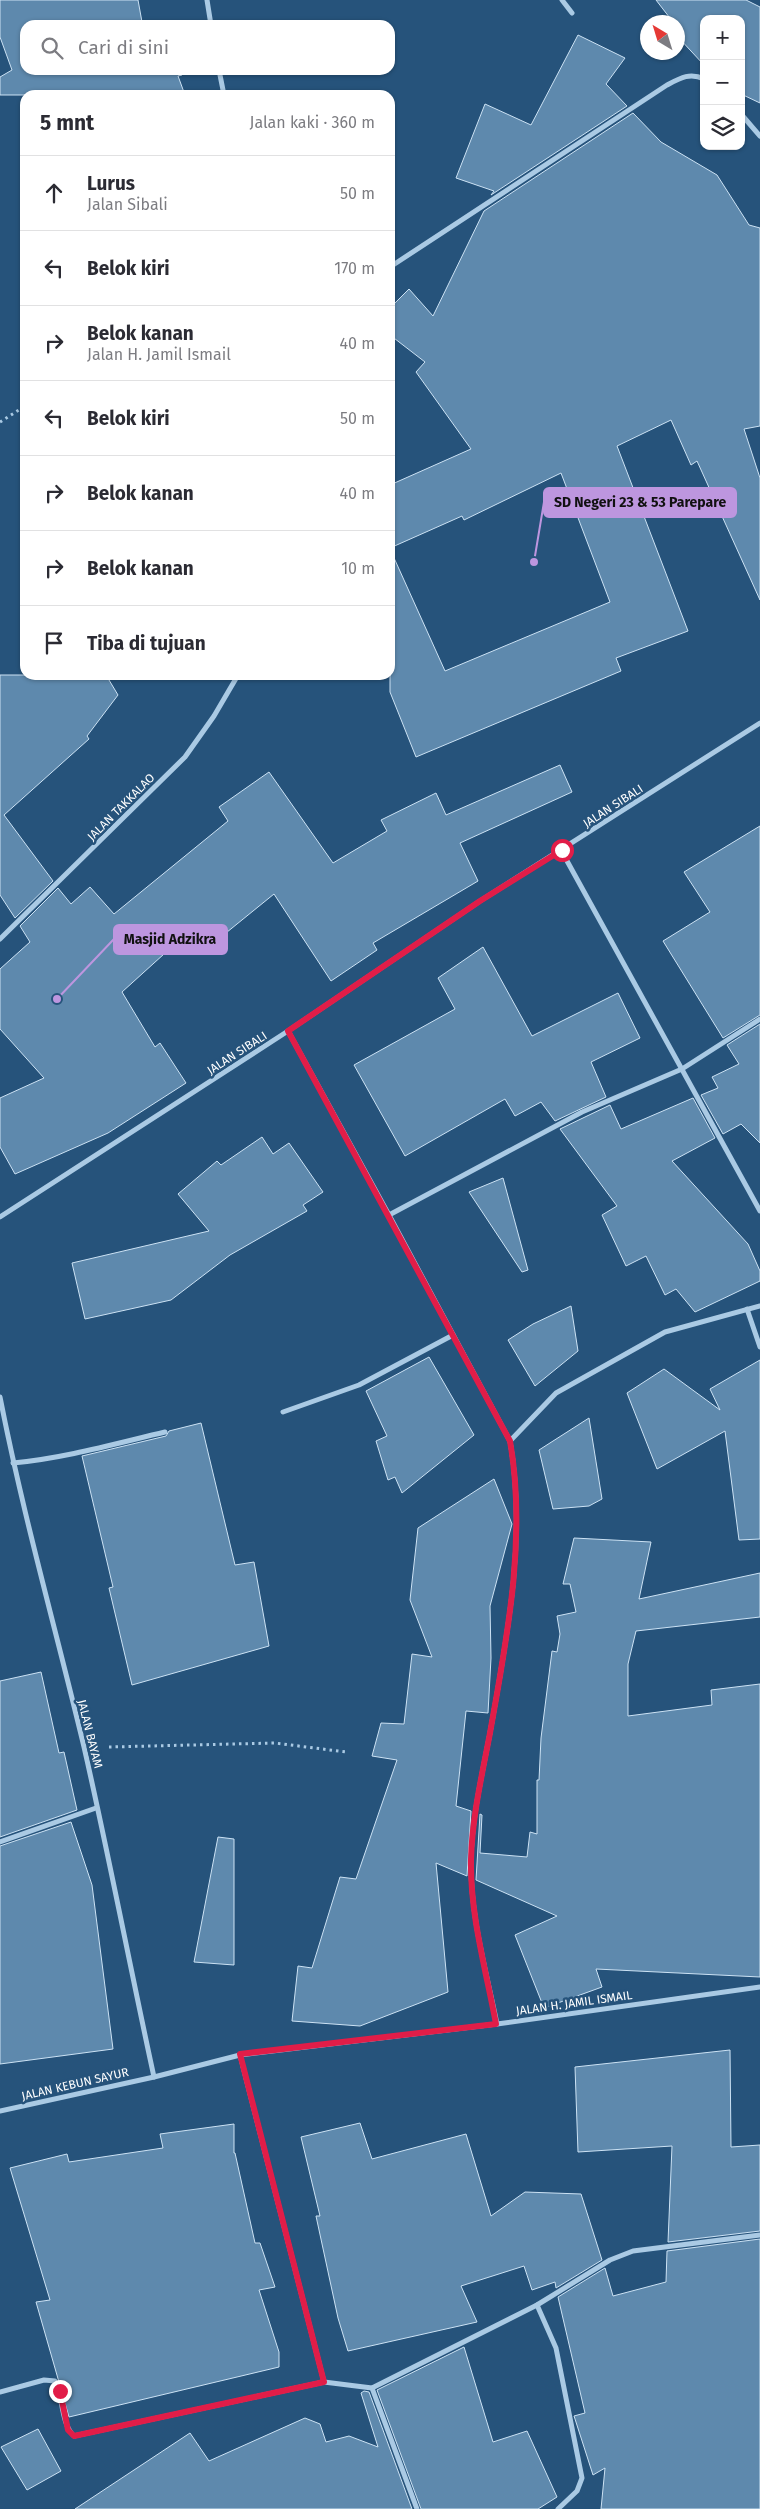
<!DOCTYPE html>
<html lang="id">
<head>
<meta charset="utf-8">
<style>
  body { margin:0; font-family:"Fira Sans",sans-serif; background:#f2f2f3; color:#2b2b33 }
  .controls { position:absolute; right:15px; top:15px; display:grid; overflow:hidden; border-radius:10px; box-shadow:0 1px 4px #0004 }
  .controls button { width:45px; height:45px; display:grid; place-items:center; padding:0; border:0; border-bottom:1px solid #e1e1e2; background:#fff; color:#2b2b33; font:25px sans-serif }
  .compass { position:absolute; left:640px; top:15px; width:45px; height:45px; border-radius:50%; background:#fff; box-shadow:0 1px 4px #0004; rotate:322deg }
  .stop { position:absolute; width:15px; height:15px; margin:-11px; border:4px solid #e11d48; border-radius:50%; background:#fff }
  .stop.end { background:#e11d48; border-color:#fff; box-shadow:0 1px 5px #0008 }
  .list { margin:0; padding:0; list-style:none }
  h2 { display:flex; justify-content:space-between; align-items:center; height:65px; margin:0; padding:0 20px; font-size:21px }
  h2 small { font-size:16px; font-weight:400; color:#7c7c81 }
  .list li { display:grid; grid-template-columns:32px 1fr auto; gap:15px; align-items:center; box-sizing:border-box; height:75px; padding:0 20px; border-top:1px solid #e1e1e2 }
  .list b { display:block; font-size:19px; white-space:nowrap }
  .list p { margin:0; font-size:16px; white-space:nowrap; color:#7c7c81 }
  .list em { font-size:16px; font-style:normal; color:#7c7c81 }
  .icon { flex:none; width:28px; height:28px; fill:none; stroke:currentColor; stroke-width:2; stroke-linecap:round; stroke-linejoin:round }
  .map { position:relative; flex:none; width:760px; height:2509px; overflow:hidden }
  .search { position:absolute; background:#fff; box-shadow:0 1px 4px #0004; left:20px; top:20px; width:375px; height:55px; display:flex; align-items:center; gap:12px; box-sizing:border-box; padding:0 18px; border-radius:15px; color:#7c7c81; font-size:19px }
  .panel { position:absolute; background:#fff; box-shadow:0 1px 4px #0004; left:20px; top:90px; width:375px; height:590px; border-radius:15px }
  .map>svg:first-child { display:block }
</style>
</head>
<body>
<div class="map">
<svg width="760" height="2509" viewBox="0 0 760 2509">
  <rect width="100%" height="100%" fill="#26537b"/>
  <g fill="#5e89ad" stroke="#cce2f4">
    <path d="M0,0H138L142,22L150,25H25V70H181L182,75L178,76L185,95H0V77L12,70L0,37Z"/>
    <path d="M656,0H746L760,7V103L741,94V19H704V65L678,37V22H673Z"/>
    <path d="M578,35L625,58L606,84L627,106L491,195L494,191L456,178L485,104L531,125Z"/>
    <path d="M633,113L661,142L717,175L749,225L760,228V426L744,429L760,478V600L697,461L691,465L671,420L617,446L688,631L616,658L621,671L416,757L390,692V549L445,671L610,602L561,473L464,520L462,516L390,548V485L471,449L416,372L425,362L390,335V308L409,289L433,316L484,211Z"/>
    <path d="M0,675H106L118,695L87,736L89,739L4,815L53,881L15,918L0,895Z"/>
    <path d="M560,765L572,792L460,843L478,881L373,943L377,950L331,981L274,894L200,954L185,935L122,992L155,1047L160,1043L186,1083L108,1133L15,1174L0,1147V1098L44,1078L0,1029V969L30,942L20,926L58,888L71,904L90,887L114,914L228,821L219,807L269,772L333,863L387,831L381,820L436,793L446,815Z"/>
    <path d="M760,826V1015L723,1038L663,941L710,912L684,872Z"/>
    <path d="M483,947L532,1036L618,993L640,1038L591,1062L606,1097L555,1121L541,1102L515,1116L505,1099L405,1156L354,1065L455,1009L438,978Z"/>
    <path d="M760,1024V1143L741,1124L723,1134L701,1095L718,1088L712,1077L739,1064L727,1045Z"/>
    <path d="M693,1098L715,1138L672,1161L748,1244L760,1271V1281L695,1312L676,1289L665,1295L646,1256L626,1266L602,1215L617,1206L560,1129L610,1105L621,1129Z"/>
    <path d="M262,1137L273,1154L289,1143L323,1192L303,1205L307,1211L230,1255L171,1300L85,1319L72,1263L209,1231L178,1194L217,1161L221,1165Z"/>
    <path d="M503,1178L528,1270L522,1272L469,1192Z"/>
    <path d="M571,1306L578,1351L535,1386L508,1340L533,1324Z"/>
    <path d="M429,1357L474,1435L402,1493L395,1477L388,1480L376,1441L387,1436L366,1391Z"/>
    <path d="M760,1360V1539L739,1540L725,1431L657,1469L627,1393L664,1369L720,1410L710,1389Z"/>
    <path d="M589,1418L602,1499L589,1506L553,1509L539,1450Z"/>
    <path d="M201,1423L235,1565L254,1562L269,1646L132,1685L109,1588L113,1587L82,1456L166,1436L169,1431Z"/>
    <path d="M494,1479L512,1524L490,1606L491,1658L488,1713L466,1711L456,1806L471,1811L467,1876L436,1863L448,1992L360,2026L292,2021L298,1966L312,1968L340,1877L356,1879L397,1760L372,1756L381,1723L404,1724L412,1654L432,1657L410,1600L418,1528Z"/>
    <path d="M574,1538L651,1542L639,1599L760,1573V1617L636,1631L628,1664V1716L712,1705L711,1690L760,1684V1977L596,1969L602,1987L544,2008L515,1935L557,1916L476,1880L480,1814L482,1815L480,1853L527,1857L530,1832L537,1834V1780H539L541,1738L552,1651L557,1652L560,1634L557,1616L576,1612L570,1584H563Z"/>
    <path d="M41,1672L59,1753L64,1752L77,1810L0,1837V1681Z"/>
    <path d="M71,1822L92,1885L113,2049L0,2064V1846Z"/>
    <path d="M218,1837L234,1839V1965L194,1962Z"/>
    <path d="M730,2050L731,2147L760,2145V2231L668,2242L672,2146L578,2152L575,2067Z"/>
    <path d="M360,2123L372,2159L466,2134L491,2216L525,2192L581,2194L602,2260L556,2288L555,2282L532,2290L524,2266L461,2286L477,2322L348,2351L338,2318L316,2216H320L301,2137Z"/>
    <path d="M234,2124V2153H235L255,2243H260L275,2287L259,2290L279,2352V2367L69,2417L36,2302L50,2300L10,2168L67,2154L69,2162L163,2148L160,2134Z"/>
    <path d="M760,2239V2509H601L605,2468L593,2475L575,2419L574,2416L585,2413L558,2297L605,2268L613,2296L666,2282L667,2251Z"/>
    <path d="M464,2347L493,2442L527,2431L557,2497L538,2509H421L377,2390Z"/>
    <path d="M364,2391L369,2392L412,2509H75L190,2433L209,2461L305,2418L320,2424L326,2442L349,2436L378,2447L361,2393Z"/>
    <path d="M38,2429L61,2471L27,2490L1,2447Z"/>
  </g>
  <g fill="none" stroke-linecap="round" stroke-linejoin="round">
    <g stroke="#aacae4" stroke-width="3" stroke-dasharray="2.5 4" stroke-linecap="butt">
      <path d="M0,422L25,406"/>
      <path d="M109,1747L275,1743L346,1752"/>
    </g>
    <g stroke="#aacae4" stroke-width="5">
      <path d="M207,0L211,25"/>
      <path d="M562,0L572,13"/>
      <path d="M219,70L224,95"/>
      <path d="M741,114L760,136"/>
      <path d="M390,267L667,85C680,78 690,72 704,79"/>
      <path d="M561,850L760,1211"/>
      <path d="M0,939L185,757L214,716L238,675"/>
      <path d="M288,1031L389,1215L582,1112L682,1069L760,1019"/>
      <path d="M389,1215L510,1441C527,1537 507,1638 490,1733C482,1775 472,1817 471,1860C470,1915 486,1970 497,2024"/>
      <path d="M0,1217L288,1031L480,901L760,723"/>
      <path d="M747,1309L760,1347"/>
      <path d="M0,1397C23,1515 56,1630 84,1747C109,1856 130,1967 154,2077"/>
      <path d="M283,1412L359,1385L453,1335"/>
      <path d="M510,1441L556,1393L665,1332L760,1306"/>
      <path d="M13,1463C65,1458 114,1444 165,1432"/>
      <path d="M0,1842L96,1808"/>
      <path d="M240,2055L324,2382"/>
      <path d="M0,2111L154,2077L240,2055L497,2024L760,1987"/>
      <path d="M537,2305L556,2348L582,2478L577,2491L558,2509"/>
      <path d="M372,2388L417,2509"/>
      <path d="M0,2392L44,2380L55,2381C63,2397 61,2424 74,2436L324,2382L372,2388L537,2305L610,2260L633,2251L760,2235"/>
    </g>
  </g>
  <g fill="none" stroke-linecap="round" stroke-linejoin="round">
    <path stroke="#e11d48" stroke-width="6" d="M60,2391L68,2430L74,2436L324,2382L240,2054L496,2024C486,1970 470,1915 471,1860C472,1817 482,1775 490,1733C507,1638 527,1537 510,1441L288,1031L480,901L562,850"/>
  </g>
  <g text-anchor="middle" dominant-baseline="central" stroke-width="5" stroke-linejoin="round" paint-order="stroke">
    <g font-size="12" fill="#fff" stroke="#26537b">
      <text transform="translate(613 806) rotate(-33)">JALAN SIBALI</text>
      <text transform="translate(121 807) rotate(-45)">JALAN TAKKALAO</text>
      <text transform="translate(237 1053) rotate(-33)">JALAN SIBALI</text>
      <text transform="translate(90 1734) rotate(76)">JALAN BAYAM</text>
      <text transform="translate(574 2003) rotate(-8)">JALAN H. JAMIL ISMAIL</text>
      <text transform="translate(75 2084) rotate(-13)">JALAN KEBUN SAYUR</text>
    </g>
  </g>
  <path fill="none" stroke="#bd96df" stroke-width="2" d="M534 562L544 502M57 999L114 939"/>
  <g fill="#bd96df" stroke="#26537b" stroke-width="2">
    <circle cx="534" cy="562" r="5"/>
    <circle cx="57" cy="999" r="5"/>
  </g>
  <g fill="#bd96df" stroke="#bd96df" stroke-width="2">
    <rect x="544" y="488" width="192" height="29" rx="5"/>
    <rect x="114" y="925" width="113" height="29" rx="5"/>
  </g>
  <g font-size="14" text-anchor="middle" font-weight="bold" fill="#111">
    <text x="640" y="507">SD Negeri 23 &amp; 53 Parepare</text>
    <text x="170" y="944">Masjid Adzikra</text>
  </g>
</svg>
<div class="controls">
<button>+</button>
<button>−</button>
<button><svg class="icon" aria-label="layers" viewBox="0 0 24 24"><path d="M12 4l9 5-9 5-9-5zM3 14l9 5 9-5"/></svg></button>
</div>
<svg class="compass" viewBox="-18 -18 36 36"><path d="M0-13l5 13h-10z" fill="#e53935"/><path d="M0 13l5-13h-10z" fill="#7c7c81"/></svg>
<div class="stop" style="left:562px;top:850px"></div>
<div class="stop end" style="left:60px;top:2391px"></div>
<div class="search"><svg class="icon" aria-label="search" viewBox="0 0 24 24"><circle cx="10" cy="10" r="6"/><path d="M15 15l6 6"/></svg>Cari di sini</div>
<section class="panel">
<h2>5 mnt<small>Jalan kaki · 360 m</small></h2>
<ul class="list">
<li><svg class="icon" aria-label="ahead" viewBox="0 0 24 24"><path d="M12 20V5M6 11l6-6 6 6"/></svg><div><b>Lurus</b><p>Jalan Sibali</p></div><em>50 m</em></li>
<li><svg class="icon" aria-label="left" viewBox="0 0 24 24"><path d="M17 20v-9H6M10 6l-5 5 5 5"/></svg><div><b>Belok kiri</b></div><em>170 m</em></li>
<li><svg class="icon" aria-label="right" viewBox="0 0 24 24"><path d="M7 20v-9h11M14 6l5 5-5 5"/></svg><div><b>Belok kanan</b><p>Jalan H. Jamil Ismail</p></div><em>40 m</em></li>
<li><svg class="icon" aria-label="left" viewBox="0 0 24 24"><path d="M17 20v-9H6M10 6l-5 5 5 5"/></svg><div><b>Belok kiri</b></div><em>50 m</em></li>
<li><svg class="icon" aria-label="right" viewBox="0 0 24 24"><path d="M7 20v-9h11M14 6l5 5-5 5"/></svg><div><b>Belok kanan</b></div><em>40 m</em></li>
<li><svg class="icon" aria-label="right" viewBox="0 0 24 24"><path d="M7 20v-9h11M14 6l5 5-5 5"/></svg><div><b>Belok kanan</b></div><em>10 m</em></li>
<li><svg class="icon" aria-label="arrive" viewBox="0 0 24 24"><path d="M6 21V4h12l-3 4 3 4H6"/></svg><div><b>Tiba di tujuan</b></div></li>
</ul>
</section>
</div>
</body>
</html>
